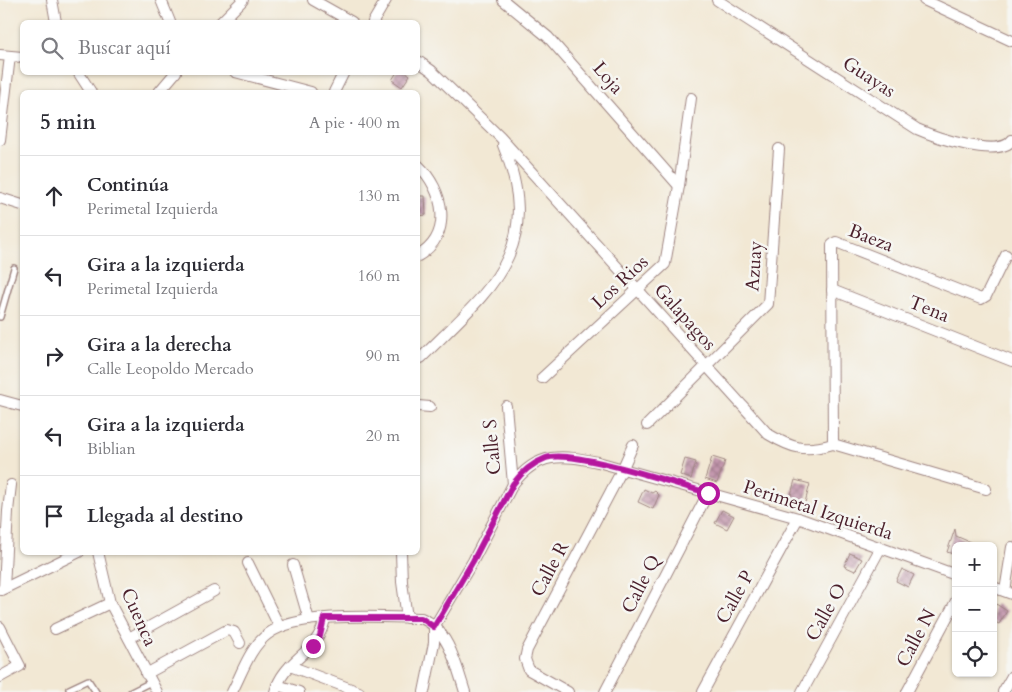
<!DOCTYPE html>
<html lang="es">
<head>
<meta charset="utf-8">
<style>
  body { margin:0; font-family:Cardo,serif; background:#f2f2f3; color:#2b2b33 }
  .controls { position:absolute; right:15px; bottom:15px; display:grid; overflow:hidden; border-radius:8px; box-shadow:0 1px 4px #0004 }
  .controls button { width:45px; height:45px; display:grid; place-items:center; padding:0; border:0; border-bottom:1px solid #e1e1e2; background:#fff; color:#2b2b33; font:25px sans-serif }
  .stop { position:absolute; width:15px; height:15px; margin:-11px; border:4px solid #b5179e; border-radius:50%; background:#fff }
  .stop.end { background:#b5179e; border-color:#fff; box-shadow:0 1px 5px #0008 }
  .list { margin:0; padding:0; list-style:none }
  h2 { display:flex; justify-content:space-between; align-items:center; height:65px; margin:0; padding:0 20px; font-size:21px }
  h2 small { font-size:16px; font-weight:400; color:#7c7c81 }
  .list li { display:grid; grid-template-columns:32px 1fr auto; gap:15px; align-items:center; box-sizing:border-box; height:80px; padding:0 20px; border-top:1px solid #e1e1e2 }
  .list b { display:block; font-size:19px; white-space:nowrap }
  .list p { margin:0; font-size:16px; white-space:nowrap; color:#7c7c81 }
  .list em { font-size:16px; font-style:normal; color:#7c7c81 }
  .icon { flex:none; width:28px; height:28px; fill:none; stroke:currentColor; stroke-width:2; stroke-linecap:round; stroke-linejoin:round }
  .map { position:relative; flex:none; width:1012px; height:692px; overflow:hidden }
  .search { position:absolute; background:#fff; box-shadow:0 1px 4px #0004; left:20px; top:20px; width:400px; height:55px; display:flex; align-items:center; gap:12px; box-sizing:border-box; padding:0 18px; border-radius:8px; color:#7c7c81; font-size:19px }
  .panel { position:absolute; background:#fff; box-shadow:0 1px 4px #0004; left:20px; top:90px; width:400px; height:465px; border-radius:8px }
  .map>svg:first-child { display:block }
</style>
</head>
<body>
<div class="map">
<svg width="1012" height="692" viewBox="0 0 1012 692">
  <defs>
    <pattern id="building-cross-hatch" width="8" height="8" patternUnits="userSpaceOnUse" patternTransform="scale(1.25)"><rect width="8" height="8" fill="#c397ad"/><path d="M0 0l8 8M0 8l8-8" fill="none" stroke="#a07b8d"/></pattern>
  </defs>
  <rect width="100%" height="100%" fill="#f6f6f2"/>
  <filter id="ink" filterUnits="userSpaceOnUse"><feTurbulence type="fractalNoise" baseFrequency=".02" numOctaves="2"/><feDisplacementMap in="SourceGraphic" scale="10" xChannelSelector="R" yChannelSelector="G"/><feConvolveMatrix kernelMatrix="1 2 1 2 8 2 1 2 1" color-interpolation-filters="sRGB"/></filter>
  <filter id="wash" filterUnits="userSpaceOnUse"><feTurbulence type="fractalNoise" baseFrequency=".0096" numOctaves="4" result="noise"/><feDisplacementMap in="SourceGraphic" scale="20" xChannelSelector="R" yChannelSelector="G"/><feGaussianBlur stdDeviation="1.12" result="paint"/><feColorMatrix in="noise" values="0 0 0 0 0 0 0 0 0 0 0 0 0 0 0 0 0 1.4 0 .05"/><feComposite in="paint" operator="in"/></filter>
  <g filter="url(#wash)">
    <rect width="100%" height="100%" fill="#f2e8d4"/>
    <g id="blocks">
      <g fill="url(#building-cross-hatch)">
        <path d="M397,72H406L410,75L402,87L392,80Z"/>
        <path d="M418,196H425L426,215L418,216Z"/>
        <path d="M712,457L725,461L717,483L705,479Z"/>
        <path d="M685,459L696,462L691,479L680,475Z"/>
        <path d="M795,480L810,484L804,506L789,502Z"/>
        <path d="M644,489L652,493L655,491L659,495L653,509L638,502Z"/>
        <path d="M722,510L734,516L727,529L715,523Z"/>
        <path d="M955,529L956,536L979,546H956V555L947,552Z"/>
        <path d="M850,553L862,559L855,571L844,566Z"/>
        <path d="M902,569L914,575L908,587L896,581Z"/>
        <path d="M996,604L1007,611L999,624L993,621V608Z"/>
      </g>
    </g>
  </g>
  <g filter="url(#ink)">
    <use href="#blocks" fill-opacity="0" stroke="#9e8480" stroke-width="1"/>
    <g fill="none" stroke-linecap="round" stroke-linejoin="round">
      <g stroke="#9e8480" stroke-width="8">
        <g id="lane">
          <path d="M0,317L14,268"/>
          <path d="M69,689L88,680L96,692"/>
          <path d="M131,692L151,682"/>
        </g>
      </g>
      <g stroke="#9e8480" stroke-width="12">
        <g id="street">
          <path d="M52,0L56,22"/>
          <path d="M161,0L170,22"/>
          <path d="M313,0L352,22"/>
          <path d="M503,0L548,37L679,186"/>
          <path d="M717,0L917,129C935,137 999,159 1012,140"/>
          <path d="M924,0L1012,41"/>
          <path d="M221,22L243,0"/>
          <path d="M373,22L386,0"/>
          <path d="M0,55L22,57"/>
          <path d="M418,61L432,71L500,137L768,434C793,449 805,452 833,444L986,489"/>
          <path d="M78,72L91,92"/>
          <path d="M235,72L311,92"/>
          <path d="M159,92L176,72"/>
          <path d="M334,92L344,72"/>
          <path d="M0,140L10,56"/>
          <path d="M418,165C444,190 454,235 418,256"/>
          <path d="M0,198L22,205"/>
          <path d="M832,290L1012,361"/>
          <path d="M421,358C489,290 546,251 503,145"/>
          <path d="M542,378L665,264L679,186L691,98"/>
          <path d="M0,400L22,406"/>
          <path d="M418,406L430,407"/>
          <path d="M506,406L513,484"/>
          <path d="M647,425L768,304L779,149"/>
          <path d="M833,444L832,245L836,242L981,299L986,296L1006,255"/>
          <path d="M98,552L110,603L157,692"/>
          <path d="M401,552L402,582L407,618"/>
          <path d="M248,563L279,626"/>
          <path d="M293,565L309,620"/>
          <path d="M993,587L1012,594"/>
          <path d="M4,588L8,511L11,485"/>
          <path d="M1,590L79,552"/>
          <path d="M1005,591L1012,547"/>
          <path d="M0,627L20,666L0,677"/>
          <path d="M55,629L110,603"/>
          <path d="M129,638L214,591"/>
          <path d="M290,666L359,692"/>
          <path d="M146,674L227,630L234,632L240,643"/>
          <path d="M277,685L299,692"/>
          <path d="M232,692C242,673 250,647 268,634C298,611 382,617 421,618C448,628 457,667 465,692"/>
          <path d="M275,692C284,658 317,655 325,619"/>
          <path d="M424,692L434,643V627L473,561L513,484C538,451 562,455 598,462L798,518L956,575"/>
          <path d="M568,692L529,670L525,659L527,650L622,470L633,445"/>
          <path d="M605,692L708,493"/>
          <path d="M703,692L798,518"/>
          <path d="M802,692L880,549"/>
          <path d="M907,692L956,601"/>
          <path d="M1003,692L1012,676"/>
        </g>
      </g>
      <use href="#lane" stroke="#fff" stroke-width="5"/>
      <use href="#street" stroke="#fff" stroke-width="10"/>
    </g>
  </g>
  <g fill="none" stroke-linecap="round" stroke-linejoin="round" filter="url(#ink)">
    <path stroke="#b5179e" stroke-width="6" d="M313,646L320,636L324,618H421L434,627L473,561L513,484C521,473 533,463 546,458C572,449 676,484 708,493"/>
  </g>
  <g text-anchor="middle" dominant-baseline="central" stroke-width="5" stroke-linejoin="round" paint-order="stroke">
    <g font-size="19" fill="#4a1f2b" stroke="#f6f6f2">
      <text transform="translate(869 77) rotate(33)">Guayas</text>
      <text transform="translate(608 78) rotate(49)">Loja</text>
      <text transform="translate(871 238) rotate(21)">Baeza</text>
      <text transform="translate(754 266) rotate(-86)">Azuay</text>
      <text transform="translate(620 282) rotate(-43)">Los Rios</text>
      <text transform="translate(929 309) rotate(22)">Tena</text>
      <text transform="translate(685 317) rotate(48)">Galapagos</text>
      <text transform="translate(492 447) rotate(-95)">Calle S</text>
      <text transform="translate(818 510) rotate(18)">Perimetal Izquierda</text>
      <text transform="translate(550 569) rotate(-62)">Calle R</text>
      <text transform="translate(641 584) rotate(-63)">Calle Q</text>
      <text transform="translate(735 597) rotate(-61)">Calle P</text>
      <text transform="translate(826 612) rotate(-61)">Calle O</text>
      <text transform="translate(139 617) rotate(66)">Cuenca</text>
      <text transform="translate(916 638) rotate(-62)">Calle N</text>
    </g>
  </g>
</svg>
<div class="controls">
<button>+</button>
<button>−</button>
<button><svg class="icon" aria-label="locate" viewBox="0 0 24 24"><circle cx="12" cy="12" r="6"/><path d="M12 2v4M12 18v4M2 12h4M18 12h4"/></svg></button>
</div>
<div class="stop" style="left:708px;top:493px"></div>
<div class="stop end" style="left:313px;top:646px"></div>
<div class="search"><svg class="icon" aria-label="search" viewBox="0 0 24 24"><circle cx="10" cy="10" r="6"/><path d="M15 15l6 6"/></svg>Buscar aquí</div>
<section class="panel">
<h2>5 min<small>A pie · 400 m</small></h2>
<ul class="list">
<li><svg class="icon" aria-label="ahead" viewBox="0 0 24 24"><path d="M12 20V5M6 11l6-6 6 6"/></svg><div><b>Continúa</b><p>Perimetal Izquierda</p></div><em>130 m</em></li>
<li><svg class="icon" aria-label="left" viewBox="0 0 24 24"><path d="M17 20v-9H6M10 6l-5 5 5 5"/></svg><div><b>Gira a la izquierda</b><p>Perimetal Izquierda</p></div><em>160 m</em></li>
<li><svg class="icon" aria-label="right" viewBox="0 0 24 24"><path d="M7 20v-9h11M14 6l5 5-5 5"/></svg><div><b>Gira a la derecha</b><p>Calle Leopoldo Mercado</p></div><em>90 m</em></li>
<li><svg class="icon" aria-label="left" viewBox="0 0 24 24"><path d="M17 20v-9H6M10 6l-5 5 5 5"/></svg><div><b>Gira a la izquierda</b><p>Biblian</p></div><em>20 m</em></li>
<li><svg class="icon" aria-label="arrive" viewBox="0 0 24 24"><path d="M6 21V4h12l-3 4 3 4H6"/></svg><div><b>Llegada al destino</b></div></li>
</ul>
</section>
</div>
</body>
</html>
